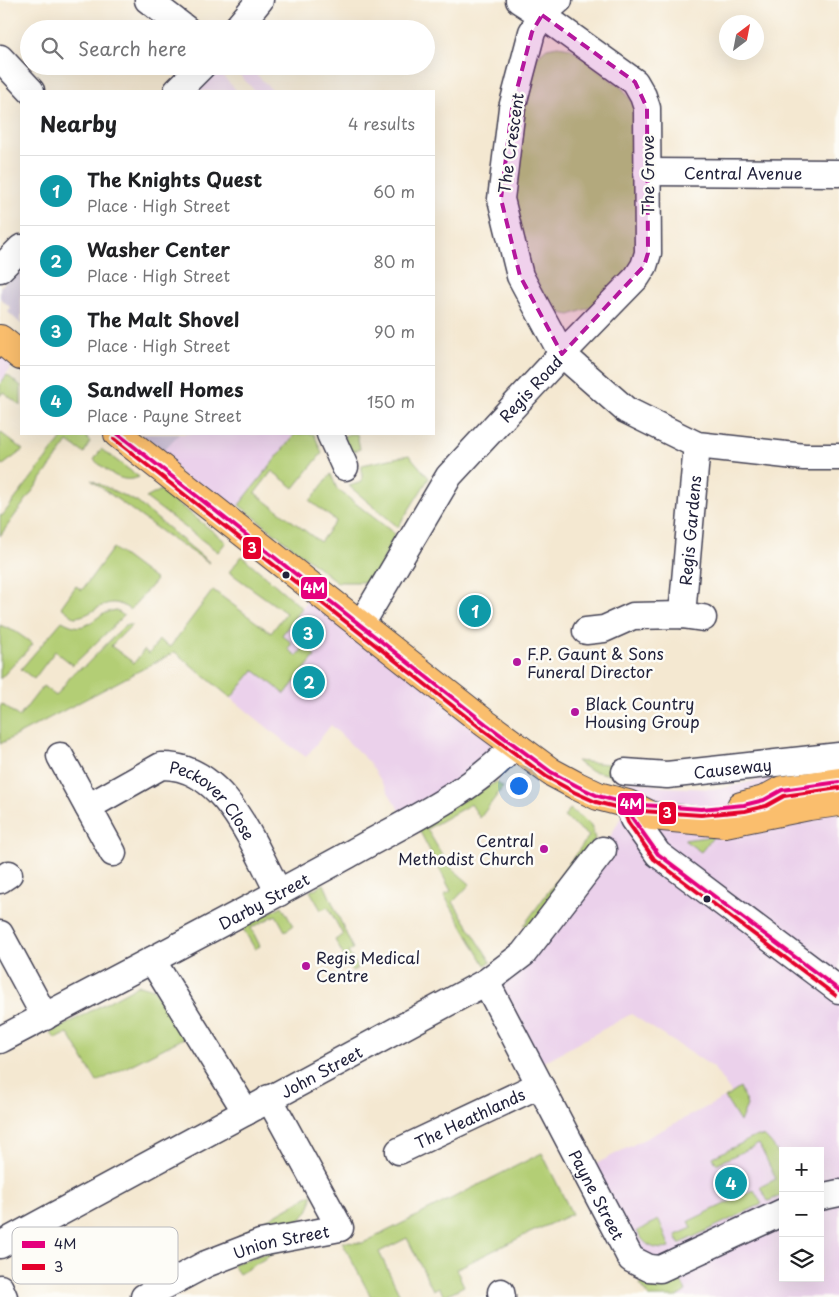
<!DOCTYPE html>
<html lang="en">
<head>
<meta charset="utf-8">
<style>
  body { margin:0; font-family:"Playpen Sans",sans-serif; background:#f6f6f6; color:#202124 }
  .controls { position:absolute; right:15px; bottom:15px; display:grid; overflow:hidden; border-radius:0px; box-shadow:0 5px 20px #0002 }
  .controls button { width:45px; height:45px; display:grid; place-items:center; padding:0; border:0; border-bottom:1px solid #e0e0e0; background:#fff; color:#202124; font:25px sans-serif }
  .compass { position:absolute; left:719px; top:15px; width:45px; height:45px; border-radius:50%; background:#fff; box-shadow:0 5px 20px #0002; rotate:32deg }
  .you { position:absolute; left:518px; top:785px; width:18px; height:18px; margin:-12px; border:4px solid #fff; border-radius:50%; background:#1a73e8; box-shadow:0 0 0 8px #1a73e833 }
  .badge { display:grid; place-items:center; width:32px; height:32px; border-radius:50%; background:#b5179e; color:#fff; font-size:16px; font-weight:700 }
  .pin { position:absolute; translate:-50% -50%; border:2px solid #fff; box-shadow:0 1px 5px #0006 }
  .list { margin:0; padding:0; list-style:none }
  h2 { display:flex; justify-content:space-between; align-items:center; height:65px; margin:0; padding:0 20px; font-size:21px }
  h2 small { font-size:16px; font-weight:400; color:#757577 }
  .list li { display:grid; grid-template-columns:32px 1fr auto; gap:15px; align-items:center; box-sizing:border-box; height:70px; padding:0 20px; border-top:1px solid #e0e0e0 }
  .list b { display:block; font-size:19px; white-space:nowrap }
  .list p { margin:0; font-size:16px; white-space:nowrap; color:#757577 }
  .list em { font-size:16px; font-style:normal; color:#757577 }
  .icon { flex:none; width:28px; height:28px; fill:none; stroke:currentColor; stroke-width:2; stroke-linecap:round; stroke-linejoin:round }
  .map { position:relative; flex:none; width:839px; height:1297px; overflow:hidden }
  .search { position:absolute; background:#fff; box-shadow:0 5px 20px #0002; left:20px; top:20px; width:415px; height:55px; display:flex; align-items:center; gap:12px; box-sizing:border-box; padding:0 18px; border-radius:28px; color:#757577; font-size:19px }
  .panel { position:absolute; background:#fff; box-shadow:0 5px 20px #0002; left:20px; top:90px; width:415px; height:345px; border-radius:0px }
  .map>svg:first-child { display:block }
</style>
</head>
<body>
<div class="map">
<svg width="839" height="1297" viewBox="0 0 839 1297">
  <rect width="100%" height="100%" fill="#fdfcf7"/>
  <filter id="ink" filterUnits="userSpaceOnUse"><feTurbulence type="fractalNoise" baseFrequency=".02" numOctaves="2"/><feDisplacementMap in="SourceGraphic" scale="10" xChannelSelector="R" yChannelSelector="G"/><feConvolveMatrix kernelMatrix="1 2 1 2 8 2 1 2 1" color-interpolation-filters="sRGB"/></filter>
  <filter id="wash" filterUnits="userSpaceOnUse"><feTurbulence type="fractalNoise" baseFrequency=".0096" numOctaves="4" result="noise"/><feDisplacementMap in="SourceGraphic" scale="20" xChannelSelector="R" yChannelSelector="G"/><feGaussianBlur stdDeviation="1.12" result="paint"/><feColorMatrix in="noise" values="0 0 0 0 0 0 0 0 0 0 0 0 0 0 0 0 0 1.4 0 .05"/><feComposite in="paint" operator="in"/></filter>
  <g filter="url(#wash)">
    <rect width="100%" height="100%" fill="#f4e8d1"/>
    <g fill="#ebd1eb" fill-rule="evenodd">
      <path d="M213,66L237,91H177Z"/>
      <path d="M231,66H248L273,91H255Z"/>
      <path d="M0,339L19,354L0,384Z"/>
      <path d="M178,434H295L239,505L224,519L161,453Z"/>
      <path d="M315,591L515,745L405,823L400,811L369,762L331,725L306,757L285,742L231,698Z"/>
      <path d="M839,766V1297H669L584,1170L732,1094L713,1067L631,1014L531,1069L486,982L603,850L628,804L629,780L664,787L718,789L799,771ZM783,1151H820V1278H783Z"/>
    </g>
    <g fill="#cbbfd5">
      <path d="M21,269V324L8,312L11,308L0,298V287Z"/>
      <path d="M139,434H179L161,453Z"/>
    </g>
    <g fill="#b3ce74" stroke="#6a7858">
      <path d="M558,46L570,48L623,89L633,103L639,117L640,236L634,264L597,305L570,315L559,313L549,306L529,265L515,201L513,170L516,130L536,57L547,48Z"/>
      <path d="M7,375L21,386V406L3,392L0,396V384Z"/>
      <path d="M0,432L23,450L3,465L0,463Z"/>
      <path d="M58,434H84L90,442L84,453L68,442L0,536V515L2,516L62,438Z"/>
      <path d="M295,434H314L322,453L294,488L272,471L255,493L320,542L336,521L310,501L331,474L337,489L395,534L373,582H337L239,505Z"/>
      <path d="M349,434H357L360,449L349,453L344,436Z"/>
      <path d="M101,449L139,477C121,485 108,471 94,460Z"/>
      <path d="M409,455L429,478L398,527L349,486L362,482V465Z"/>
      <path d="M91,480L137,502L210,563L166,535Z"/>
      <path d="M161,490L226,542L218,552L146,498Z"/>
      <path d="M113,548L156,580L130,610C105,591 98,616 74,617L61,607L76,586L82,590Z"/>
      <path d="M242,556L302,608L282,635L292,643L288,649L297,656L304,647L315,656L285,694L254,670L231,698L175,652L0,744V707L2,704L19,717L43,686L56,696L74,672L85,666L125,625H132L111,646L134,663L144,650L149,654L159,640L170,647L213,590L271,633L286,613L229,572Z"/>
      <path d="M116,610L124,616L73,665L55,651L34,679L21,669L62,621C90,637 90,614 116,610Z"/>
      <path d="M0,625L16,632L33,644L0,679Z"/>
      <path d="M576,761L619,765L618,777L589,770Z"/>
      <path d="M496,782L503,787L480,818L471,804L427,829L448,865L470,884L453,902L491,962L485,965L444,895L451,891L417,826Z"/>
      <path d="M570,809L591,825L595,839L529,928L524,925L589,836L564,817Z"/>
      <path d="M714,836L701,852L684,840Z"/>
      <path d="M324,884L353,949L348,952L358,968L352,971L335,940L343,935L328,907L321,910L310,891Z"/>
      <path d="M282,906L293,926L285,931L276,915L251,928L260,946L255,949L242,927Z"/>
      <path d="M139,985L154,989L186,1037L97,1082L68,1033L56,1039L50,1033Z"/>
      <path d="M740,1088L747,1105L740,1122L725,1098Z"/>
      <path d="M757,1136L765,1137C785,1157 783,1168 783,1195L768,1201L760,1187L776,1179L759,1144L716,1164L713,1157Z"/>
      <path d="M542,1153L572,1214L523,1236L456,1269L464,1286L444,1296L439,1287L433,1290L407,1238L379,1252L401,1297H371L342,1242L363,1243Z"/>
      <path d="M754,1190L762,1204L679,1244L676,1235L692,1228L689,1221Z"/>
      <path d="M312,1194C313,1231 265,1231 238,1236Z"/>
      <path d="M659,1220L670,1248C654,1251 644,1245 637,1231Z"/>
      <path d="M283,1248L239,1274L232,1264Z"/>
      <path d="M678,1275L686,1291L677,1297H649L639,1284L649,1278C658,1285 668,1279 678,1275Z"/>
    </g>
  </g>
  <g filter="url(#ink)">
    <g fill="none" stroke-linecap="round" stroke-linejoin="round">
      <g stroke="#424052" stroke-width="29">
        <g id="minor">
          <path d="M148,0L186,29"/>
          <path d="M519,0L542,15L559,0"/>
          <path d="M542,15L635,82L643,96L647,108L648,253L644,266L637,277L562,354L520,276L501,199L512,108L532,32Z"/>
          <path d="M236,29L260,0"/>
          <path d="M0,58L31,91"/>
          <path d="M177,91L202,66"/>
          <path id="s1" d="M647,172L839,173"/>
          <path d="M0,269L21,248"/>
          <path d="M330,434L345,467"/>
          <path id="s2" d="M682,615L697,445"/>
          <path id="s3" d="M360,626L449,476L562,354L626,410L697,445L804,457H839"/>
          <path d="M586,631L604,629L633,616L682,615L703,618"/>
          <path d="M60,756L113,853"/>
          <path id="s4" d="M625,772L667,775L839,756"/>
          <path d="M628,804L633,819L658,854L839,990"/>
          <path id="s5" d="M88,807L161,766C225,764 254,847 279,893"/>
          <path d="M0,880L9,874"/>
          <path d="M0,934L45,1017"/>
          <path d="M152,960L246,1112"/>
          <path id="s6" d="M486,982L631,1259L649,1268L660,1269L783,1212"/>
          <path id="s7" d="M0,1040C116,979 233,918 348,855C404,823 472,793 515,745"/>
          <path id="s8" d="M399,1151L539,1085"/>
          <path d="M820,1197L839,1193"/>
          <path id="s9" d="M0,1245L486,982L523,954L603,850"/>
          <path d="M0,1288L4,1297"/>
          <path d="M501,1292L502,1297"/>
          <path id="s10" d="M144,1297L206,1264L260,1243L340,1228L269,1098"/>
        </g>
      </g>
      <g stroke="#424052" stroke-width="30">
        <g id="major">
          <path d="M0,339L21,356"/>
          <path d="M118,434L486,724L551,772L577,786L598,796L628,804L652,816L725,823L809,806L839,802"/>
          <path d="M741,806L764,800L782,790L839,782"/>
        </g>
      </g>
      <use href="#minor" stroke="#fff" stroke-width="26"/>
      <use href="#major" stroke="#fabe6d" stroke-width="28"/>
      <g stroke="#fdfcf7" stroke-width="8">
        <g id="bus-1">
          <path d="M118,434L486,724L551,772L577,786L598,796L628,804L701,809L744,805L764,800L782,790L839,782"/>
          <path d="M628,804L633,819L658,854L839,990"/>
        </g>
      </g>
      <g stroke="#fdfcf7" stroke-width="8">
        <g id="bus-2">
          <path d="M114,439L482,729L547,777L574,792L596,802L627,810L701,815L745,811L766,806L784,796L839,788"/>
          <path d="M622,806L628,822L654,859L835,995"/>
        </g>
      </g>
      <use href="#bus-1" stroke="#e5007d" stroke-width="4"/>
      <use href="#bus-2" stroke="#e4002b" stroke-width="4"/>
    </g>
  </g>
  <path fill="#b5179e" fill-opacity="0.2" stroke="#b5179e" stroke-width="4" stroke-dasharray="10 6" stroke-linejoin="round" d="M542,15L635,82L647,108L648,253L644,266L562,354L520,276L501,199L512,108L532,32Z"/>
  <g fill="#22223b" stroke="#fdfcf7" stroke-width="2">
    <circle cx="286" cy="575" r="4.5"/>
    <circle cx="707" cy="899" r="4.5"/>
  </g>
  <g fill="#b5179e" stroke="#fdfcf7" stroke-width="2">
    <circle cx="517" cy="662" r="5"/>
    <circle cx="575" cy="712" r="5"/>
    <circle cx="544" cy="849" r="5"/>
    <circle cx="306" cy="966" r="5"/>
  </g>
  <g text-anchor="middle" dominant-baseline="central" stroke-width="5" stroke-linejoin="round" paint-order="stroke">
    <g font-size="16" fill="#22223b" stroke="#fdfcf7">
      <text transform="translate(510 143) rotate(-82)">The Crescent</text>
      <text stroke="none"><textPath href="#s1" startOffset="96">Central Avenue</textPath></text>
      <text transform="translate(647 175) rotate(-90)">The Grove</text>
      <text stroke="none"><textPath href="#s3" startOffset="294">Regis Road</textPath></text>
      <text stroke="none"><textPath href="#s2" startOffset="85">Regis Gardens</textPath></text>
      <text stroke="none"><textPath href="#s4" startOffset="108">Causeway</textPath></text>
      <text stroke="none"><textPath href="#s5" startOffset="149">Peckover Close</textPath></text>
      <text stroke="none"><textPath href="#s7" startOffset="298">Darby Street</textPath></text>
      <text stroke="none"><textPath href="#s9" startOffset="365">John Street</textPath></text>
      <text stroke="none"><textPath href="#s8" startOffset="78">The Heathlands</textPath></text>
      <text stroke="none"><textPath href="#s6" startOffset="240">Payne Street</textPath></text>
      <text stroke="none"><textPath href="#s10" startOffset="149">Union Street</textPath></text>
    </g>
    <g font-size="16" fill="#22223b" stroke="#fdfcf7" text-anchor="start">
      <text x="527" y="653">F.P. Gaunt &amp; Sons<tspan x="527" dy="18">Funeral Director</tspan></text>
      <text x="585" y="703">Black Country<tspan x="585" dy="18">Housing Group</tspan></text>
      <text x="534" y="840" text-anchor="end">Central<tspan x="534" dy="18">Methodist Church</tspan></text>
      <text x="316" y="957">Regis Medical<tspan x="316" dy="18">Centre</tspan></text>
    </g>
  </g>
  <rect x="12" y="1227" width="166" height="57" rx="8" fill="#fdfcf7" stroke="#bbbbbf" stroke-width="1"/>
  <rect x="22" y="1241" width="23" height="7" fill="#e5007d"/>
  <rect x="22" y="1264" width="23" height="6" fill="#e4002b"/>
  <g font-size="14" fill="#22223b">
    <text x="54" y="1249">4M</text>
    <text x="54" y="1272">3</text>
  </g>
  <g stroke="#fdfcf7" stroke-width="2">
    <rect x="242" y="536" width="20" height="24" rx="5" fill="#e4002b"/>
    <rect x="300" y="576" width="28" height="24" rx="5" fill="#e5007d"/>
    <rect x="617" y="792" width="28" height="24" rx="5" fill="#e5007d"/>
    <rect x="658" y="801" width="19" height="24" rx="5" fill="#e4002b"/>
  </g>
  <g font-size="14" text-anchor="middle" font-weight="bold" fill="#fff">
    <text x="252" y="553">3</text>
    <text x="314" y="593">4M</text>
    <text x="631" y="809">4M</text>
    <text x="667" y="818">3</text>
  </g>
</svg>
<div class="controls">
<button>+</button>
<button>−</button>
<button><svg class="icon" aria-label="layers" viewBox="0 0 24 24"><path d="M12 4l9 5-9 5-9-5zM3 14l9 5 9-5"/></svg></button>
</div>
<svg class="compass" viewBox="-18 -18 36 36"><path d="M0-13l5 13h-10z" fill="#e53935"/><path d="M0 13l5-13h-10z" fill="#757577"/></svg>
<div class="you"></div>
<div class="pin badge" style="left:475px;top:611px;background:#0f9aa8">1</div>
<div class="pin badge" style="left:309px;top:682px;background:#0f9aa8">2</div>
<div class="pin badge" style="left:308px;top:633px;background:#0f9aa8">3</div>
<div class="pin badge" style="left:731px;top:1183px;background:#0f9aa8">4</div>
<div class="search"><svg class="icon" aria-label="search" viewBox="0 0 24 24"><circle cx="10" cy="10" r="6"/><path d="M15 15l6 6"/></svg>Search here</div>
<section class="panel">
<h2>Nearby<small>4 results</small></h2>
<ul class="list">
<li><span class="badge" style="background:#0f9aa8">1</span><div><b>The Knights Quest</b><p>Place · High Street</p></div><em>60 m</em></li>
<li><span class="badge" style="background:#0f9aa8">2</span><div><b>Washer Center</b><p>Place · High Street</p></div><em>80 m</em></li>
<li><span class="badge" style="background:#0f9aa8">3</span><div><b>The Malt Shovel</b><p>Place · High Street</p></div><em>90 m</em></li>
<li><span class="badge" style="background:#0f9aa8">4</span><div><b>Sandwell Homes</b><p>Place · Payne Street</p></div><em>150 m</em></li>
</ul>
</section>
</div>
</body>
</html>
